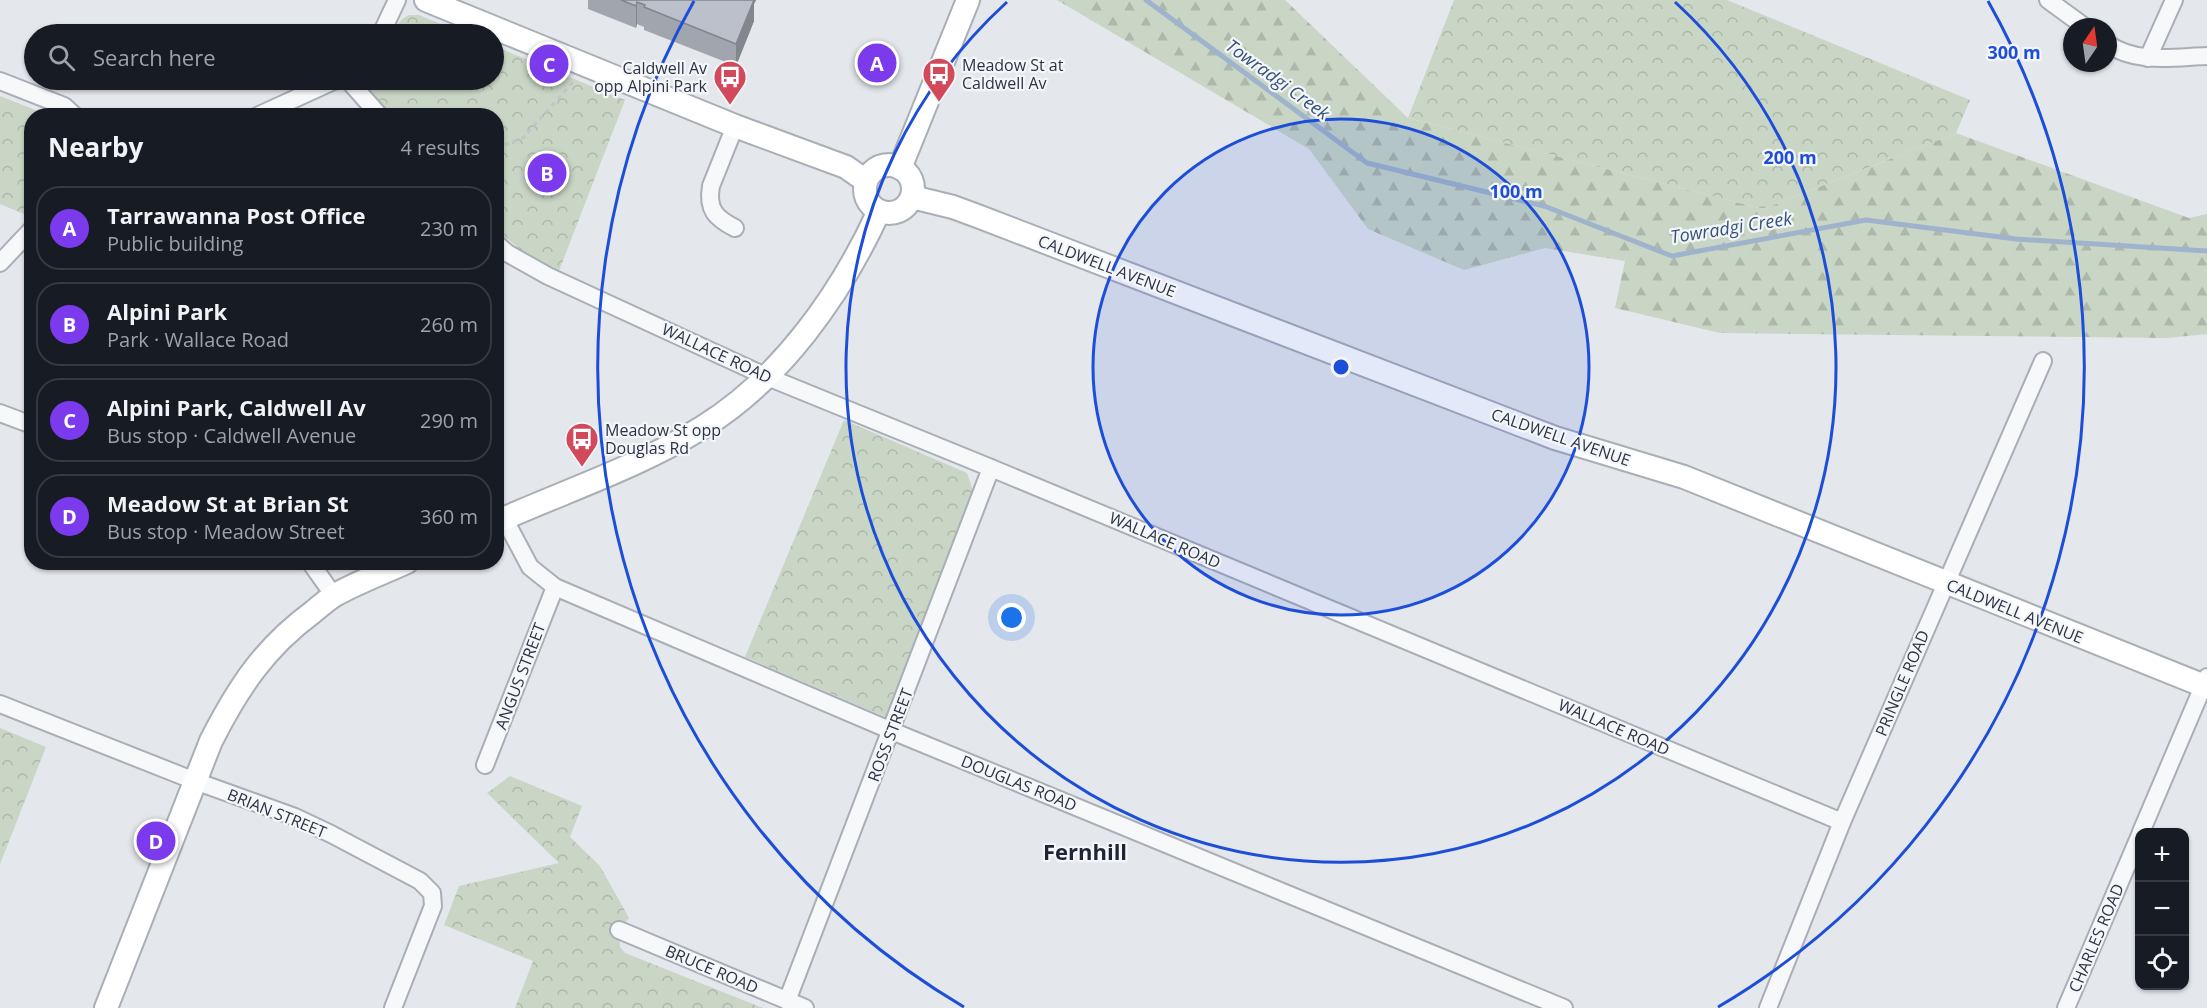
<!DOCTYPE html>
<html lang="en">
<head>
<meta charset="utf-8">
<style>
  body { margin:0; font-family:"Open Sans",sans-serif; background:#242831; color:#f1f3f6 }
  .controls { position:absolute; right:18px; bottom:18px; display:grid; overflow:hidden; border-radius:12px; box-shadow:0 2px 4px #0004 }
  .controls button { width:54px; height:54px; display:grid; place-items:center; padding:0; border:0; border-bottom:2px solid #363941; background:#171b24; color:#f1f3f6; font:30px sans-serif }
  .compass { position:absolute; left:2063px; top:18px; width:54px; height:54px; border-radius:50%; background:#171b24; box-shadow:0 2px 4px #0004; rotate:13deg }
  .you { position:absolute; left:1012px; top:618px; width:21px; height:21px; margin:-15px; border:4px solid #fff; border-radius:50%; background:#1a73e8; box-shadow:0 0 0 9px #1a73e833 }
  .badge { display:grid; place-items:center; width:39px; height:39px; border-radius:50%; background:#7c3aed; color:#fff; font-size:20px; font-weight:700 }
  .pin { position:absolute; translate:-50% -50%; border:3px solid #fff; box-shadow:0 2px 6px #0006 }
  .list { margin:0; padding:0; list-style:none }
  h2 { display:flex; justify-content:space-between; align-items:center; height:78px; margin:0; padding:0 24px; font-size:26px }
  h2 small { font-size:20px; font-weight:400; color:#9ea1a6 }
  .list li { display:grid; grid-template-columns:39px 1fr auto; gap:18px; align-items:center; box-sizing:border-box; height:84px; margin:0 12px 12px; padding:0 12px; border:2px solid #363941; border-radius:24px }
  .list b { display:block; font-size:22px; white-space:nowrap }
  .list p { margin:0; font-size:20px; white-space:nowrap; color:#9ea1a6 }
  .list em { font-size:20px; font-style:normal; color:#9ea1a6 }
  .icon { flex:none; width:33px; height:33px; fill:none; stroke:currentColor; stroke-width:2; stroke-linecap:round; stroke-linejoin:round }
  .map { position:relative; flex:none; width:2207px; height:1008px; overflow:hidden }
  .search { position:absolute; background:#171b24; box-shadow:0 2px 4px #0004; left:24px; top:24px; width:480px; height:66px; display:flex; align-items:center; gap:15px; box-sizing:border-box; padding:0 21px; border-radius:33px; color:#9ea1a6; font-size:22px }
  .panel { position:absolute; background:#171b24; box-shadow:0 2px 4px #0004; left:24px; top:108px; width:480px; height:462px; border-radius:24px }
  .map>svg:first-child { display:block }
</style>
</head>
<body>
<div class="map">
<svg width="2207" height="1008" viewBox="0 0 2207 1008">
  <defs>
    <pattern id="forest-firs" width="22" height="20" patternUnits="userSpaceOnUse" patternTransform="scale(1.5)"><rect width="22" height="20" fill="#c9d6c5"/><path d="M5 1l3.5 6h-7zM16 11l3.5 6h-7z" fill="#adb8ab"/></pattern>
    <pattern id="park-crowns" width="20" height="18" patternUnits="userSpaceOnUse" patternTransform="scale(1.5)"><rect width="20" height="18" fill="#c9d6c5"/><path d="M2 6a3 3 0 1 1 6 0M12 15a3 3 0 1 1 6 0" fill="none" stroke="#adb8ab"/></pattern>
  </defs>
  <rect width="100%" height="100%" fill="#e4e7ec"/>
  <path fill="url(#forest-firs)" d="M1057,0H1285L1408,118L1763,209L1956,133L2189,218L2207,214V334L2167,338L1720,333L1615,308L1625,261L1545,248L1464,270L1368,229L1309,149Z"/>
  <g fill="url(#park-crowns)">
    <path d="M1454,0H1727L1970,100L1956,133L1763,209L1408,118Z"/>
    <path d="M409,15H419L465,34H391L402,19Z"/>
    <path d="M494,46L625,100L559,271L523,252L497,230L496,116L390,115L368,91L367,80H494Z"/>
    <path d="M0,96L48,115L32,116L31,217L0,204Z"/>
    <path d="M844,420L967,473L974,494L886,717L745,657Z"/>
    <path d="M0,728L46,747L0,864Z"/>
    <path d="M510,776L582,806L570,837L600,866L629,918L619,930L620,947L625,953L763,1008H515L533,961L444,925L459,886L559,863L487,793Z"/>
  </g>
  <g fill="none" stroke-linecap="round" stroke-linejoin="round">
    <path stroke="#9fb4cc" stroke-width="5" d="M1146,0L1367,163L1544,206L1672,256L1866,220L2016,239L2207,251"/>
    <g stroke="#a9aeb7" stroke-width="20">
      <g id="street">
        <path d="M2048,0L2085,27"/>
        <path d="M381,34L397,0"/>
        <path d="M2108,44C2136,64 2174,57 2207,56"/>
        <path d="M2148,58L2174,0"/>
        <path d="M348,80L380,116"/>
        <path d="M0,81L64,106L75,116"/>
        <path d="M257,116L336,80"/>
        <path d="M735,228C715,218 707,209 711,186L735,126"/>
        <path d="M496,243L507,253L548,276L765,376L991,468L1842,822"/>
        <path d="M0,263L32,229"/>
        <path d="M0,413L32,425"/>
        <path d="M504,518L530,567L555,587L892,731L1564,1008"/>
        <path d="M310,562L334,596"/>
        <path d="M0,704L195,781L295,817L331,834L420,881L432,893L433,906L393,1008"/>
        <path d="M485,765L555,587"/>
        <path d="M2141,832L2207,677"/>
        <path d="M619,930L805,1008"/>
        <path d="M787,1001L991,468"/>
        <path d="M1768,1008L1842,822L2043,361"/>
        <path d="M2066,1008L2140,835"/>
      </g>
    </g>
    <g stroke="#a9aeb7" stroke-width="26">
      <g id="secondary">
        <path d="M426,0L735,126L846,167L866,181"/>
        <circle cx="889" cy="189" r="24"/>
        <path d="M900,168L968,0"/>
        <path d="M912,197L953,207L980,217L1555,438L1684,477L2207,687"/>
        <path d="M496,522C565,491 639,467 703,427C781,379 841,294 879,211"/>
        <path d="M106,1008L211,741C238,688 264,648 313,612C320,606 327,600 335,595C358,582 383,573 407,562"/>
      </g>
    </g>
    <path stroke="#c2c5cb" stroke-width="3" stroke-dasharray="4.5 4.5" stroke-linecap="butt" d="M496,148L523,138L574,81"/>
    <use href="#street" stroke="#f7f8fa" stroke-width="16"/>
    <use href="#secondary" stroke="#fff" stroke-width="22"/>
  </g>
  <path fill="#a1a5ae" d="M588,0H756L754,4V21L736,66L644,30V27L637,24L636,28L588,9Z"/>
  <g fill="#83868d">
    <path d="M748,0H756L754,4V21L736,66V44Z"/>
    <path d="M637,2V24L636,28V6Z"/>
  </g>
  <path fill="#bbc0ca" stroke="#83868d" stroke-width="1.5" d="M621,0H754L736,44L644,7L645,5L637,2L636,6Z"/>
  <circle cx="1341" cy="367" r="248" fill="#1d4ed8" fill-opacity=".12"/>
  <g fill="none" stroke="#1d4ed8" stroke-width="3">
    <circle cx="1341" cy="367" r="248"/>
    <path d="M1675 2A495 495 0 1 1 1007 2"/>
    <path d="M964 1007A743 743 0 0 1 694 1M1988 1A743 743 0 0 1 1718 1007"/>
  </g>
  <defs>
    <g id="bus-pin" transform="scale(1.725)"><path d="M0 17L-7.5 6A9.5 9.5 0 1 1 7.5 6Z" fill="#d1495b" stroke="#f4f6f9"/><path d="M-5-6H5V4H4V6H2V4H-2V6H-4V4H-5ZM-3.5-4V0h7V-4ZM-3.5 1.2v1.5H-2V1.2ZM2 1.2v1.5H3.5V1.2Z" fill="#fff"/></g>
  </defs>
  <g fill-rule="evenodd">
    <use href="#bus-pin" x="939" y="74"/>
    <use href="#bus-pin" x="730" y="77"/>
    <use href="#bus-pin" x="582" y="439"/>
  </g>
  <g text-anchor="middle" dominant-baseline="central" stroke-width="4.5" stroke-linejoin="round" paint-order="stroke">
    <g font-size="16" fill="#2b3445" stroke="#f4f6f9" text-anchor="start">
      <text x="962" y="65">Meadow St at<tspan x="962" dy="18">Caldwell Av</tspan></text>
      <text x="707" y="68" text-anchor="end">Caldwell Av<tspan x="707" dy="18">opp Alpini Park</tspan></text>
      <text x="605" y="430">Meadow St opp<tspan x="605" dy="18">Douglas Rd</tspan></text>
    </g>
    <g font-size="16" fill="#2b3445" stroke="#f4f6f9">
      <text transform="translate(1107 266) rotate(21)">CALDWELL AVENUE</text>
      <text transform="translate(717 353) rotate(25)">WALLACE ROAD</text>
      <text transform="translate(1561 437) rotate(19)">CALDWELL AVENUE</text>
      <text transform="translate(1165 540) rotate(23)">WALLACE ROAD</text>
      <text transform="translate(2015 611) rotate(22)">CALDWELL AVENUE</text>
      <text transform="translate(520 676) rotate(-69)">ANGUS STREET</text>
      <text transform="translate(1902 683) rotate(-67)">PRINGLE ROAD</text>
      <text transform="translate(1614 727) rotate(23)">WALLACE ROAD</text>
      <text transform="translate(890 735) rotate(-69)">ROSS STREET</text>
      <text transform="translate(1019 783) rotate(22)">DOUGLAS ROAD</text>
      <text transform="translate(277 813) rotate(22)">BRIAN STREET</text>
      <text transform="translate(2096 938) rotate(-67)">CHARLES ROAD</text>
      <text transform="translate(712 969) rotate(23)">BRUCE ROAD</text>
    </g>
    <g font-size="18" font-style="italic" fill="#34527a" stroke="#f4f6f9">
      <text transform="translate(1278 79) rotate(36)">Towradgi Creek</text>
      <text transform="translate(1731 227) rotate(-9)">Towradgi Creek</text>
    </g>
    <g font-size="22" font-weight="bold" fill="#1d2536" stroke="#f4f6f9">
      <text x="1085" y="851">Fernhill</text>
    </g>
  </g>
  <circle cx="1341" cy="367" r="9" fill="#1d4ed8" stroke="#f4f6f9" stroke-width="3"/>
  <g font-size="18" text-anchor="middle" font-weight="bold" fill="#1d4ed8" stroke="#f4f6f9" stroke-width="4.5" stroke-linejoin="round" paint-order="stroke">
    <text x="2014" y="59">300 m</text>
    <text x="1790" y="164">200 m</text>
    <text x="1516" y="198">100 m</text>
  </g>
</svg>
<div class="controls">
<button>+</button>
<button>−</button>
<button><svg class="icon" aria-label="locate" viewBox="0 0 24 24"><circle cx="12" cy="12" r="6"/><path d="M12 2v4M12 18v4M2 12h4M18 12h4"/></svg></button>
</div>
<svg class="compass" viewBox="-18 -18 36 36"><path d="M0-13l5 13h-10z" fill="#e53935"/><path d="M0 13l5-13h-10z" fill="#9ea1a6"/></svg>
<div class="you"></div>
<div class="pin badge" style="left:877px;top:63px">A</div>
<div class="pin badge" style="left:547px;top:173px">B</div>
<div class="pin badge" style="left:549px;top:64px">C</div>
<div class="pin badge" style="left:156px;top:841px">D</div>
<div class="search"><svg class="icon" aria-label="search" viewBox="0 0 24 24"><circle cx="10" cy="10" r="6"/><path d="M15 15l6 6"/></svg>Search here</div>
<section class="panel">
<h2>Nearby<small>4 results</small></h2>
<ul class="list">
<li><span class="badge">A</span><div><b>Tarrawanna Post Office</b><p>Public building</p></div><em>230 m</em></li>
<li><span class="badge">B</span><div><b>Alpini Park</b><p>Park · Wallace Road</p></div><em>260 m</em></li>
<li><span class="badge">C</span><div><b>Alpini Park, Caldwell Av</b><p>Bus stop · Caldwell Avenue</p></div><em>290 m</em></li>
<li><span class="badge">D</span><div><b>Meadow St at Brian St</b><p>Bus stop · Meadow Street</p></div><em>360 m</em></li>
</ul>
</section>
</div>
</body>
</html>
